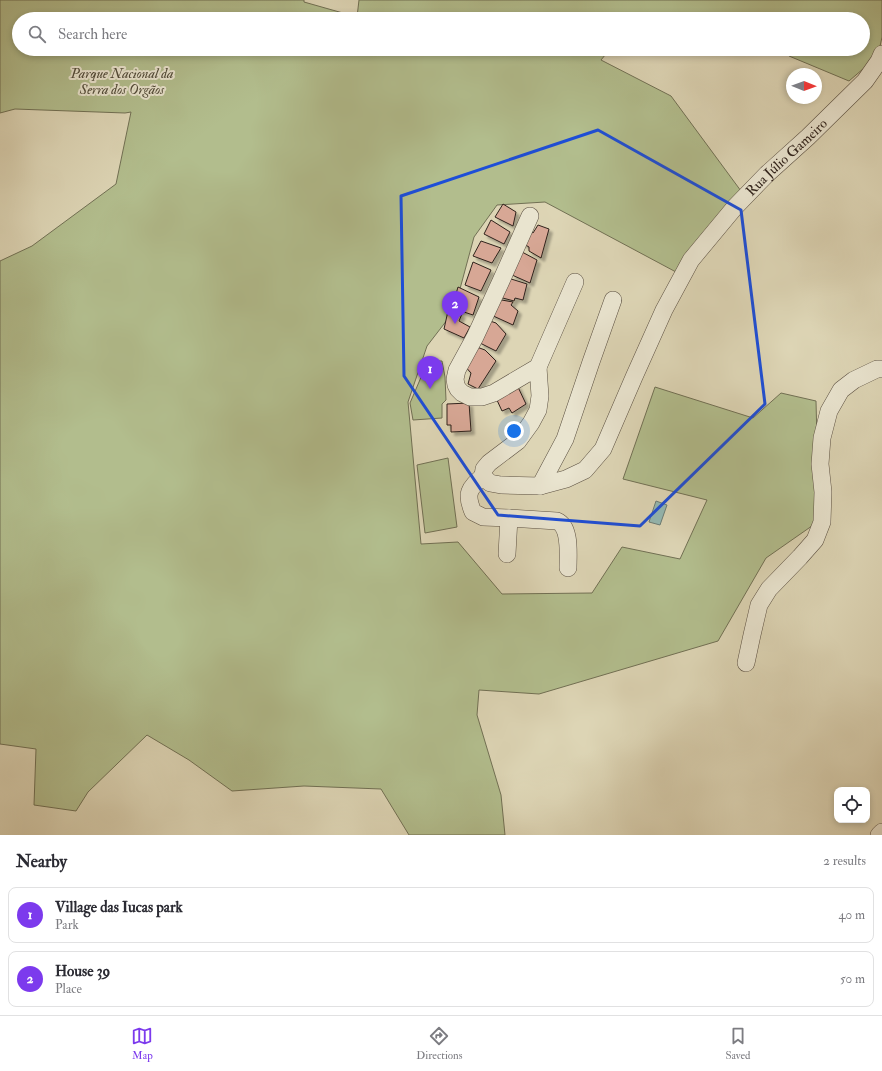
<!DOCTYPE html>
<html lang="en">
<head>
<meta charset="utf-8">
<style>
  body { margin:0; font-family:"IM FELL Double Pica",serif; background:#f2f2f3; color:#2b2b33 }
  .controls { position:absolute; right:12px; bottom:12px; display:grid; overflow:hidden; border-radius:8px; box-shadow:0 2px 6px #0003 }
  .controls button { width:36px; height:36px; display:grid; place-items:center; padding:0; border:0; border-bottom:1px solid #e1e1e2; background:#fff; color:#2b2b33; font:20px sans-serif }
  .compass { position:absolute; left:786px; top:68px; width:36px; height:36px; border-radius:50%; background:#fff; box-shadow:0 2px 6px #0003; rotate:91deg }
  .you { position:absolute; left:514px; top:431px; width:14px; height:14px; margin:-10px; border:3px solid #fff; border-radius:50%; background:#1a73e8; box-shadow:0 0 0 6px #1a73e833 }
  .badge { display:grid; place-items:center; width:26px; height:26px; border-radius:50%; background:#7c3aed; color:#fff; font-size:13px; font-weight:700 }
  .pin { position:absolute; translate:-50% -33px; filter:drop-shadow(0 1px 2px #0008) }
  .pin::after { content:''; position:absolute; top:21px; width:14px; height:12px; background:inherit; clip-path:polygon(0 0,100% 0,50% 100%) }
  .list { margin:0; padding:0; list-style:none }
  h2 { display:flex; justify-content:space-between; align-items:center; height:52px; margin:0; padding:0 16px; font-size:17px }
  h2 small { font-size:13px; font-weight:400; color:#7c7c81 }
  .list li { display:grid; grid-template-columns:26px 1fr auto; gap:12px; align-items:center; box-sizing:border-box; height:56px; margin:0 8px 8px; padding:0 8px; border:1px solid #e1e1e2; border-radius:8px }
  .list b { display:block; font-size:15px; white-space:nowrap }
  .list p { margin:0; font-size:13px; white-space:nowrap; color:#7c7c81 }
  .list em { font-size:13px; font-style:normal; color:#7c7c81 }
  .icon { flex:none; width:22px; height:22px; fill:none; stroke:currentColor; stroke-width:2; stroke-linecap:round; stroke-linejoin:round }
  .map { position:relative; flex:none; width:882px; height:835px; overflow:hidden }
  .search { position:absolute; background:#fff; box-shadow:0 2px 6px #0003; left:12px; right:12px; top:12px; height:44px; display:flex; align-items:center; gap:10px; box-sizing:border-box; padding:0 14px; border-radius:22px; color:#7c7c81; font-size:15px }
  .sheet { height:180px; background:#fff }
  nav { display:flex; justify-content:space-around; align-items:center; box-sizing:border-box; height:56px; border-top:1px solid #e1e1e2; background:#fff; font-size:11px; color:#7c7c81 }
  nav a { display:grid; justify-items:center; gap:2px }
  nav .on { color:#7c3aed }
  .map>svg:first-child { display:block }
</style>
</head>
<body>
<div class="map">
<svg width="882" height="835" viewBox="0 0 882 835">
  <defs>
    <filter id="shadow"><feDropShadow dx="3.5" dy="3.5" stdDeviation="1" flood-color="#0004"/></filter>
  </defs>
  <rect width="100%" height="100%" fill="#ddd5b5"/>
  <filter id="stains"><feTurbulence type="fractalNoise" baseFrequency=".005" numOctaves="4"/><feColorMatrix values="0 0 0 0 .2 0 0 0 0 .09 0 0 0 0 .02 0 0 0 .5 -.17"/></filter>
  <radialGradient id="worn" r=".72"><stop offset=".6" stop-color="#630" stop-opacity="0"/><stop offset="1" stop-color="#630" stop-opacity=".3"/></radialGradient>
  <g fill="#b2bd8d" stroke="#717054">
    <path d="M0,0H304V2L357,17L359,0H882V37L878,56L849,81L789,56L791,49H863V19H764L756,15L750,19H644L636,16L633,19H19V49H610L601,60L671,96L741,191L676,272L545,202L497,205L474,237L454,311L427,346L408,402L421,544L458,542L502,594L592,593L622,547L680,559L707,500L623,479L655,387L753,418L781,393L816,401L819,521L766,558L718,641L539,694L479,690L477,715L501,795L505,835H409L381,789L304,786L232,791L189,760L147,735L88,792L76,811L34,805L36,749L0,744V261L32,246L116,184L131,112L125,113L15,109L0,113Z"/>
    <path d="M428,361H442L445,377L446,400L442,404V418L413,420L410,403Z"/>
    <path d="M448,458L457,527L425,533L417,465Z"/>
  </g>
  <path fill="#93b8b2" stroke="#6b7c76" d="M656,501L667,505L660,525L649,522Z"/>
  <g fill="#d7a795" stroke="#30231c" filter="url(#shadow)">
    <path d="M503,204L516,212L513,226L495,217Z"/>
    <path d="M491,220L510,232L504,244L484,234Z"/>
    <path d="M538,225L549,229L541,258L529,251V247L522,243L526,228L533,233Z"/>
    <path d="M481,241L501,248L492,263L473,256Z"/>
    <path d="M522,252L537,260L530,283L512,275Z"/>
    <path d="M473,262L491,270L481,291L465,285Z"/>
    <path d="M508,278L527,284L523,300L515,298L514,301L499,297Z"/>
    <path d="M458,287L479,297L473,315L452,308Z"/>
    <path d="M496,299L513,302L511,305L518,311L513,325L489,314Z"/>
    <path d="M448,311L462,314L459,321L470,327L464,338L444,329Z"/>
    <path d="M487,320L496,323L506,334L496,351L480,343Z"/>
    <path d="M474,346L485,350L496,361L478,389L468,384L471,373L463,364Z"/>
    <path d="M517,385L526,404L512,413L509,408L502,411L496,398Z"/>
    <path d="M469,403L471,431L451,432V425H447V404Z"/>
  </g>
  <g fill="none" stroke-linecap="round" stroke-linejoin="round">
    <g stroke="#5b5042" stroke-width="18">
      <g id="street">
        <path id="s1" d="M530,216L501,281L475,337L457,370L455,379L456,385L458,389L462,393L470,397H482L494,393L538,367L540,396L538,410L531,423L518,441L489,463L484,469L483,476L490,483L501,485L540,486L566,479L585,470L603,449L634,377L664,310L691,260L735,207L767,174L808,137L865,81L879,61L882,54"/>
        <path d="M538,367L575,282"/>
        <path d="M483,476C469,489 465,493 473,512L483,517L509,518"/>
        <path d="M540,486L565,439L591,362L613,300"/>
        <path d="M507,554L509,518L557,521C571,527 568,555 568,568"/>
        <path d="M746,663L752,635L759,605L769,589L800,557L815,540L822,522L823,492L820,464L822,438L829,411L841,390L854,380L877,369H882"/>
        <path d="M879,835L882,832"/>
      </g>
    </g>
    <use href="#street" stroke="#e9e4cf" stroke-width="17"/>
  </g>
  <path fill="none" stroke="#1d4ed8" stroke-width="3" stroke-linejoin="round" d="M598,130L741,210L765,404L640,526L498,515L404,376L401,196Z"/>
  <g text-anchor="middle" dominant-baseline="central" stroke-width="4" stroke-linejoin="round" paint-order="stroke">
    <g font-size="14" font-style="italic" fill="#504a38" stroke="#e9e4cf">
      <text x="122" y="73">Parque Nacional da<tspan x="122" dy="16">Serra dos Orgãos</tspan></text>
    </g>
    <g font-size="14" fill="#30231c" stroke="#e9e4cf">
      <text stroke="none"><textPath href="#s1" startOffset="897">Rua Júlio Gameiro</textPath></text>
    </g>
  </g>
  <rect width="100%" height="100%" filter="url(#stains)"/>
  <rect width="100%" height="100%" fill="url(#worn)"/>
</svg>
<div class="controls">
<button><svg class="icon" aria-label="locate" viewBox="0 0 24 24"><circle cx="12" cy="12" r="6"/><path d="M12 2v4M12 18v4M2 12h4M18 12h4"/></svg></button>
</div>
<svg class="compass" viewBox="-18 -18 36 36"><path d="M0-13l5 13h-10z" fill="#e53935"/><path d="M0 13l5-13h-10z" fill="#7c7c81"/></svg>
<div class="you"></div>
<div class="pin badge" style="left:430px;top:389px">1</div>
<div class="pin badge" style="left:455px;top:324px">2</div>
<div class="search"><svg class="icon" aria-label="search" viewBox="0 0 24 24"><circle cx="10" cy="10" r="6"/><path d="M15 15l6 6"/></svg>Search here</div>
</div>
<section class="sheet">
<h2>Nearby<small>2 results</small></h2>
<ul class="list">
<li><span class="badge">1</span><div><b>Village das Iucas park</b><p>Park</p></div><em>40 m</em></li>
<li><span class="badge">2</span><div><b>House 39</b><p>Place</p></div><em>50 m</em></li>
</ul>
</section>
<nav>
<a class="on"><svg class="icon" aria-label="map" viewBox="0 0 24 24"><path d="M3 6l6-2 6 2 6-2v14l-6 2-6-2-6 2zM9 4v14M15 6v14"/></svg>Map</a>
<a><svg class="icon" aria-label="directions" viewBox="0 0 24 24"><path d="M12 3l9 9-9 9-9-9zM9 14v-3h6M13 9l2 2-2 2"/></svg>Directions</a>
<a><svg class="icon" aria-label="saved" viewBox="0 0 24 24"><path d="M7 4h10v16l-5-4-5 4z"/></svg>Saved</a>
</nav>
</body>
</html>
